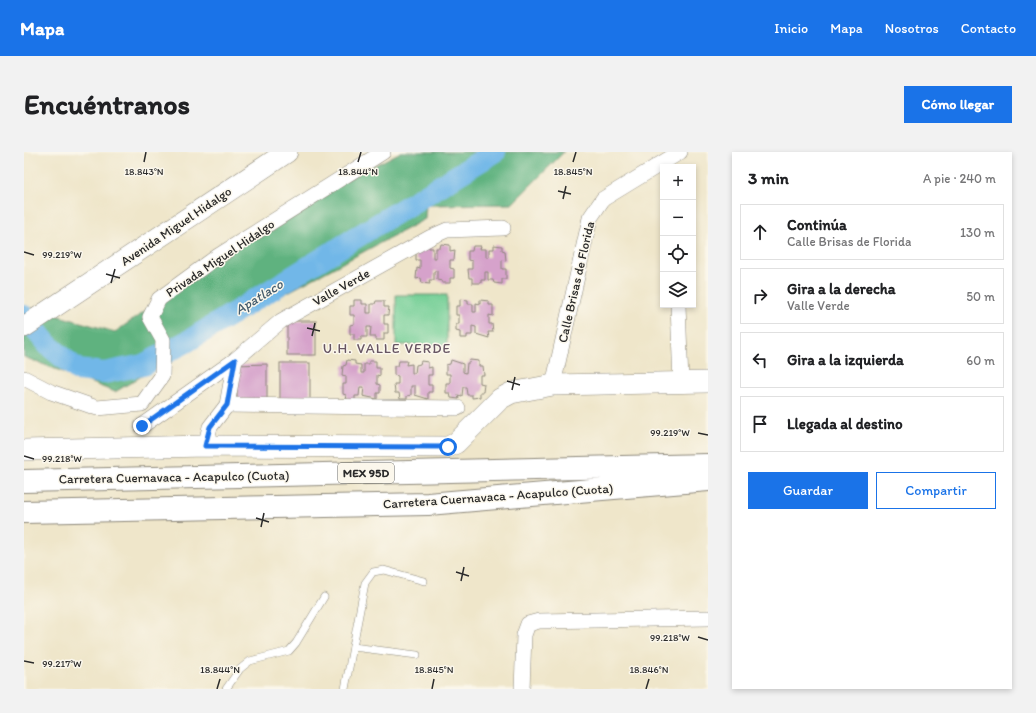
<!DOCTYPE html>
<html lang="es">
<head>
<meta charset="utf-8">
<style>
  body { margin:0; font-family:Itim,sans-serif; background:#f2f2f2; color:#202124 }
  .controls { position:absolute; right:12px; top:12px; display:grid; overflow:hidden; border-radius:0px; box-shadow:0 2px 6px #0003 }
  .controls button { width:36px; height:36px; display:grid; place-items:center; padding:0; border:0; border-bottom:1px solid #e0e0e0; background:#fff; color:#202124; font:20px sans-serif }
  .stop { position:absolute; width:12px; height:12px; margin:-9px; border:3px solid #1a73e8; border-radius:50%; background:#fff }
  .stop.end { background:#1a73e8; border-color:#fff; box-shadow:0 1px 4px #0008 }
  .list { margin:0; padding:0; list-style:none }
  h2 { display:flex; justify-content:space-between; align-items:center; height:52px; margin:0; padding:0 16px; font-size:17px }
  h2 small { font-size:13px; font-weight:400; color:#757577 }
  .list li { display:grid; grid-template-columns:26px 1fr auto; gap:12px; align-items:center; box-sizing:border-box; height:56px; margin:0 8px 8px; padding:0 8px; border:1px solid #e0e0e0; border-radius:0px }
  .list b { display:block; font-size:15px; white-space:nowrap }
  .list p { margin:0; font-size:13px; white-space:nowrap; color:#757577 }
  .list em { font-size:13px; font-style:normal; color:#757577 }
  .actions { display:flex; gap:8px; padding:12px 16px }
  .actions a { flex:1; padding:9px 0; border:1px solid #1a73e8; border-radius:0px; text-align:center; font-size:14px; color:#1a73e8 }
  .actions .main { background:#1a73e8; color:#fff }
  .icon { flex:none; width:22px; height:22px; fill:none; stroke:currentColor; stroke-width:2; stroke-linecap:round; stroke-linejoin:round }
  .map { position:relative; flex:none; width:684px; height:537px; overflow:hidden; border-radius:0px }
  header { display:flex; align-items:center; gap:24px; box-sizing:border-box; height:56px; padding:0 20px; background:#1a73e8; color:#fff }
  header strong { font-size:19px }
  nav { display:flex; gap:22px; margin-inline-start:auto; font-size:14px }
  .intro { display:flex; align-items:center; justify-content:space-between; box-sizing:border-box; height:96px; padding:0 24px }
  h1 { margin:0; font-size:28px }
  .button { padding:10px 18px; border-radius:0px; background:#1a73e8; color:#fff; font-size:14px; font-weight:700 }
  main { display:flex; gap:24px; padding:0 24px }
  aside { flex:1; background:#fff; border-radius:0px; box-shadow:0 2px 6px #0003 }
  .map>svg:first-child { display:block }
</style>
</head>
<body>
<header>
<strong>Mapa</strong>
<nav><a>Inicio</a><a>Mapa</a><a>Nosotros</a><a>Contacto</a></nav>
</header>
<div class="intro"><h1>Encuéntranos</h1><a class="button">Cómo llegar</a></div>
<main>
<div class="map">
<svg width="684" height="537" viewBox="0 0 684 537">
  <rect width="100%" height="100%" fill="#fbf7ec"/>
  <filter id="ink" filterUnits="userSpaceOnUse"><feTurbulence type="fractalNoise" baseFrequency=".025" numOctaves="2"/><feDisplacementMap in="SourceGraphic" scale="8" xChannelSelector="R" yChannelSelector="G"/><feConvolveMatrix kernelMatrix="1 2 1 2 8 2 1 2 1" color-interpolation-filters="sRGB"/></filter>
  <filter id="wash" filterUnits="userSpaceOnUse"><feTurbulence type="fractalNoise" baseFrequency=".012" numOctaves="4" result="noise"/><feDisplacementMap in="SourceGraphic" scale="16" xChannelSelector="R" yChannelSelector="G"/><feGaussianBlur stdDeviation="0.9" result="paint"/><feColorMatrix in="noise" values="0 0 0 0 0 0 0 0 0 0 0 0 0 0 0 0 0 1.4 0 .05"/><feComposite in="paint" operator="in"/></filter>
  <g filter="url(#wash)">
    <rect width="100%" height="100%" fill="#efe6ca"/>
    <rect fill="#74cf96" stroke="#507d60" x="372" y="143" width="51" height="50"/>
    <path fill="#5fb27f" stroke="#456e55" d="M377,0H540L488,52L402,53L401,67L206,171L91,240L0,205V154L91,180L281,49Z"/>
    <g fill="none" stroke-linecap="round" stroke-linejoin="round">
      <path stroke="#71b7e8" stroke-width="22" d="M0,164L24,193L54,218L80,221L119,213L164,189L471,0"/>
    </g>
    <g id="blocks">
      <g fill="#d6a2cb">
        <path d="M417,92L426,93V99L431,98L430,108H426V116L430,117V126H426V131H418V129L413,128V119H410V128H405L406,132L398,131L397,126L392,127L393,116L396,117V108H392V99L405,93V96H409V106H412V96H416Z"/>
        <path d="M470,93L478,94V98L481,99L482,109L478,108V117H482V127H478V132L470,131L469,128H464V120H461V128H457V131H448V126H445L444,117H448V109L444,108V99H448L449,94H457L456,97H462V105H465V97H470Z"/>
        <path d="M436,147L444,148V152H449V160H452V151L456,152V148L465,149V153H469V164L465,163V172H468L469,180H464L465,186L452,182V175L448,174V183H443V186H436V180L432,179V172H435V163H432V154H436Z"/>
        <path d="M330,148H338V152H343V161H347V152H351L352,149H360V155H365L364,163H360V172H364V181H360V188H352V185H346L347,175H343V185H337V188H330V182H326V173L330,172V163H326V154H330Z"/>
        <rect x="263" y="169" width="29" height="34"/>
        <path d="M323,208L331,209V212L337,213V221H340V212H345V209H352V216H356V224L353,223V232L356,233V241H353V247L339,244L340,235H336L335,244H331V248H323L322,243L319,242V232H322V224L318,223L319,214L322,213Z"/>
        <path d="M427,208L439,212V220L442,221L443,211H445L446,208L455,209V214H459L460,223H456V231L460,232L459,240H456V245L448,246V243H443L442,235H439L438,244L434,243L435,247L427,246L426,241H422V231H426V222H422V213L426,212Z"/>
        <path d="M375,209H383L382,213L388,212V221H391L392,213L396,212L397,209L404,210V216L408,215V223H404V233H408V240H404V247L391,243V234H387V243L383,244V247H376L375,241H371L370,232H374V224L370,223V214H374Z"/>
        <rect x="256" y="211" width="30" height="36"/>
        <path d="M243,212V248H213V213Z"/>
      </g>
    </g>
  </g>
  <g filter="url(#ink)">
    <use href="#blocks" fill-opacity="0" stroke="#8d887a" stroke-width="1"/>
    <g fill="none" stroke-linecap="round" stroke-linejoin="round">
      <g stroke="#8d887a" stroke-width="8">
        <g id="lane">
          <path d="M329,495L393,503"/>
          <path d="M202,537L216,517L226,509L265,499L272,491L300,445"/>
          <path d="M321,537L341,431L349,420L360,418L400,429"/>
        </g>
      </g>
      <g stroke="#8d887a" stroke-width="16">
        <g id="street">
          <path d="M654,153L657,231"/>
          <path d="M0,226L27,240L73,256L118,252L138,224L139,188L126,165L135,147L194,104L359,0"/>
          <path d="M529,233L566,66L579,47L656,0"/>
          <path d="M203,253L434,256"/>
          <path d="M118,274L211,208L257,169L407,85L423,78L479,76"/>
          <path d="M181,294L186,275L203,253L211,208"/>
          <path d="M498,537L500,483L504,472L515,469L684,466"/>
        </g>
      </g>
      <g stroke="#8d887a" stroke-width="22">
        <g id="secondary">
          <path d="M0,175L263,0"/>
          <path d="M0,298L181,294L424,295L432,291L476,247L487,241L529,233L684,230"/>
        </g>
      </g>
      <g stroke="#8d887a" stroke-width="24">
        <g id="highway">
          <path d="M0,329L684,313"/>
          <path d="M0,360L404,352L684,328"/>
        </g>
      </g>
      <use href="#lane" stroke="#fff" stroke-width="7"/>
      <use href="#street" stroke="#fff" stroke-width="15"/>
      <use href="#secondary" stroke="#fff" stroke-width="21"/>
      <use href="#highway" stroke="#fff" stroke-width="22"/>
    </g>
  </g>
  <g fill="none" stroke-linecap="round" stroke-linejoin="round" filter="url(#ink)">
    <path stroke="#1a73e8" stroke-width="5" d="M118,274L211,208L203,253L186,275L181,294L424,295"/>
  </g>
  <path fill="none" stroke="#2b2b2b" stroke-width="1.5" d="M120,10L122,0M334,10L337,0M549,10L552,0M534,39L547,42M539,47L542,34M0,100L10,103M82,122L96,126M87,131L91,117M283,176L296,179M288,184L291,171M483,229L496,233M488,238L491,225M674,281L684,283M0,304L10,307M232,366L245,370M237,375L240,361M432,420L445,424M437,429L440,415M674,485L684,488M0,509L10,511M193,537L196,527M408,537L410,527M622,537L625,527"/>
  <g text-anchor="middle" dominant-baseline="central" stroke-width="3" stroke-linejoin="round" paint-order="stroke">
    <rect fill="#fbf7ec" stroke="#696865" stroke-width="1" x="314" y="311" width="56" height="20" rx="3"/>
    <g font-size="12" font-weight="bold" fill="#2b2b2b">
      <text x="342" y="321">MEX 95D</text>
    </g>
    <g font-size="13" fill="#2b2b2b" stroke="#fbf7ec">
      <text transform="translate(152 74) rotate(-34)">Avenida Miguel Hidalgo</text>
      <text transform="translate(196 106) rotate(-34)">Privada Miguel Hidalgo</text>
      <text transform="translate(552 130) rotate(-77)">Calle Brisas de Florida</text>
      <text transform="translate(317 135) rotate(-29)">Valle Verde</text>
      <text transform="translate(150 325) rotate(-1)">Carretera Cuernavaca - Acapulco (Cuota)</text>
      <text transform="translate(474 344) rotate(-4)">Carretera Cuernavaca - Acapulco (Cuota)</text>
    </g>
    <g font-size="14" font-style="italic" fill="#445c6d" stroke="#fbf7ec">
      <text transform="translate(235 145) rotate(-32)">Apatlaco</text>
    </g>
    <g font-size="14" letter-spacing="1" fill="#675563" stroke="#fbf7ec">
      <text x="363" y="196">U.H. VALLE VERDE</text>
    </g>
  </g>
  <g font-size="10" text-anchor="middle" fill="#2b2b2b" stroke="#fbf7ec" stroke-width="3" stroke-linejoin="round" paint-order="stroke">
    <text x="120" y="23">18.843°N</text>
    <text x="334" y="23">18.844°N</text>
    <text x="549" y="23">18.845°N</text>
    <text x="38" y="106">99.219°W</text>
    <text x="646" y="284">99.219°W</text>
    <text x="38" y="310">99.218°W</text>
    <text x="646" y="489">99.218°W</text>
    <text x="38" y="515">99.217°W</text>
    <text x="196" y="521">18.844°N</text>
    <text x="410" y="521">18.845°N</text>
    <text x="625" y="521">18.846°N</text>
  </g>
</svg>
<div class="controls">
<button>+</button>
<button>−</button>
<button><svg class="icon" aria-label="locate" viewBox="0 0 24 24"><circle cx="12" cy="12" r="6"/><path d="M12 2v4M12 18v4M2 12h4M18 12h4"/></svg></button>
<button><svg class="icon" aria-label="layers" viewBox="0 0 24 24"><path d="M12 4l9 5-9 5-9-5zM3 14l9 5 9-5"/></svg></button>
</div>
<div class="stop" style="left:424px;top:295px"></div>
<div class="stop end" style="left:118px;top:274px"></div>
</div>
<aside>
<h2>3 min<small>A pie · 240 m</small></h2>
<ul class="list">
<li><svg class="icon" aria-label="ahead" viewBox="0 0 24 24"><path d="M12 20V5M6 11l6-6 6 6"/></svg><div><b>Continúa</b><p>Calle Brisas de Florida</p></div><em>130 m</em></li>
<li><svg class="icon" aria-label="right" viewBox="0 0 24 24"><path d="M7 20v-9h11M14 6l5 5-5 5"/></svg><div><b>Gira a la derecha</b><p>Valle Verde</p></div><em>50 m</em></li>
<li><svg class="icon" aria-label="left" viewBox="0 0 24 24"><path d="M17 20v-9H6M10 6l-5 5 5 5"/></svg><div><b>Gira a la izquierda</b></div><em>60 m</em></li>
<li><svg class="icon" aria-label="arrive" viewBox="0 0 24 24"><path d="M6 21V4h12l-3 4 3 4H6"/></svg><div><b>Llegada al destino</b></div></li>
</ul>
<div class="actions"><a class="main">Guardar</a><a>Compartir</a></div>
</aside>
</main>
</body>
</html>
